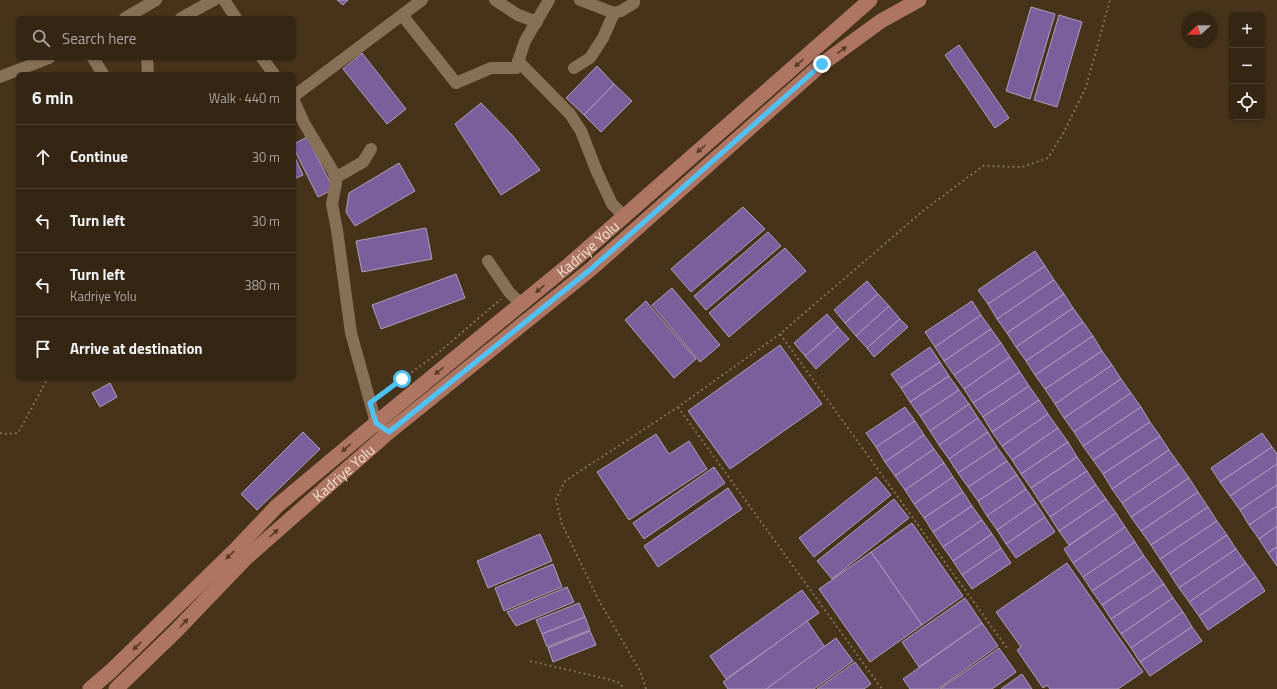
<!DOCTYPE html>
<html lang="en">
<head>
<meta charset="utf-8">
<style>
  body { margin:0; font-family:"Titillium Web",sans-serif; background:#403222; color:#f1f3f6 }
  .controls { position:absolute; right:12px; top:12px; display:grid; overflow:hidden; border-radius:6px; box-shadow:0 1px 3px #0004 }
  .controls button { width:36px; height:36px; display:grid; place-items:center; padding:0; border:0; border-bottom:1px solid #4f4334; background:#352614; color:#f1f3f6; font:20px sans-serif }
  .compass { position:absolute; left:1181px; top:12px; width:36px; height:36px; border-radius:50%; background:#352614; box-shadow:0 1px 3px #0004; rotate:249deg }
  .stop { position:absolute; width:12px; height:12px; margin:-9px; border:3px solid #4fc3f7; border-radius:50%; background:#fff }
  .stop.end { background:#4fc3f7; border-color:#fff; box-shadow:0 1px 4px #0008 }
  .list { margin:0; padding:0; list-style:none }
  h2 { display:flex; justify-content:space-between; align-items:center; height:52px; margin:0; padding:0 16px; font-size:17px }
  h2 small { font-size:13px; font-weight:400; color:#aaa5a0 }
  .list li { display:grid; grid-template-columns:26px 1fr auto; gap:12px; align-items:center; box-sizing:border-box; height:64px; padding:0 16px; border-top:1px solid #4f4334 }
  .list b { display:block; font-size:15px; white-space:nowrap }
  .list p { margin:0; font-size:13px; white-space:nowrap; color:#aaa5a0 }
  .list em { font-size:13px; font-style:normal; color:#aaa5a0 }
  .icon { flex:none; width:22px; height:22px; fill:none; stroke:currentColor; stroke-width:2; stroke-linecap:round; stroke-linejoin:round }
  .map { position:relative; flex:none; width:1277px; height:689px; overflow:hidden }
  .search { position:absolute; background:#352614; box-shadow:0 1px 3px #0004; left:16px; top:16px; width:280px; height:44px; display:flex; align-items:center; gap:10px; box-sizing:border-box; padding:0 14px; border-radius:6px; color:#aaa5a0; font-size:15px }
  .panel { position:absolute; background:#352614; box-shadow:0 1px 3px #0004; left:16px; top:72px; width:280px; height:308px; border-radius:6px }
  .map>svg:first-child { display:block }
</style>
</head>
<body>
<div class="map">
<svg width="1277" height="689" viewBox="0 0 1277 689">
  <rect width="100%" height="100%" fill="#47331a"/>
  <g fill="#7a5f9c" stroke="#ad9fbf">
    <path d="M337,0H348L343,5Z"/>
    <path d="M1031,7L1055,14L1030,99L1006,91Z"/>
    <path d="M1059,15L1082,22L1057,107L1034,100Z"/>
    <path d="M959,45L1009,118L995,128L945,55Z"/>
    <path d="M362,53L406,109L387,124L343,69Z"/>
    <path d="M597,66L614,84L584,115L566,98Z"/>
    <path d="M614,84L632,101L601,132L584,115Z"/>
    <path d="M481,103L512,135L540,170L501,195L455,124Z"/>
    <path d="M307,137L331,184L330,191L318,197L294,149V144Z"/>
    <path d="M294,155L303,175L294,179Z"/>
    <path d="M399,163L415,191L355,226L346,212L349,193Z"/>
    <path d="M743,207L765,229L691,292L671,269Z"/>
    <path d="M426,228L432,259L362,272L356,241Z"/>
    <path d="M768,232L781,246L706,310L694,296Z"/>
    <path d="M785,248L806,271L729,337L709,313Z"/>
    <path d="M1035,251L1045,266L988,304L978,290Z"/>
    <path d="M1045,266L1054,280L997,319L988,304Z"/>
    <path d="M456,274L465,298L381,329L372,305Z"/>
    <path d="M1054,280L1064,294L1007,333L997,319Z"/>
    <path d="M867,281L878,294L845,323L834,310Z"/>
    <path d="M672,288L720,345L700,362L652,305Z"/>
    <path d="M878,294L889,306L856,336L845,323Z"/>
    <path d="M1064,294L1073,308L1016,347L1007,333Z"/>
    <path d="M646,301L696,359L674,378L625,320Z"/>
    <path d="M972,301L981,315L935,347L925,332Z"/>
    <path d="M889,306L900,319L867,348L856,336Z"/>
    <path d="M1073,308L1083,322L1026,361L1016,347Z"/>
    <path d="M827,314L838,327L805,356L794,343Z"/>
    <path d="M981,315L991,329L944,361L935,347Z"/>
    <path d="M900,319L908,327L874,357L867,348Z"/>
    <path d="M1083,322L1093,336L1035,375L1026,361Z"/>
    <path d="M838,327L849,339L816,369L805,356Z"/>
    <path d="M991,329L1001,343L954,375L944,361Z"/>
    <path d="M1093,336L1102,351L1045,389L1035,375Z"/>
    <path d="M1001,343L1010,357L964,389L954,375Z"/>
    <path d="M780,345L822,404L730,469L688,411Z"/>
    <path d="M930,347L940,362L901,388L891,374Z"/>
    <path d="M1102,351L1112,365L1055,404L1045,389Z"/>
    <path d="M1010,357L1020,372L973,403L964,389Z"/>
    <path d="M940,362L949,376L910,402L901,388Z"/>
    <path d="M1112,365L1121,379L1064,418L1055,404Z"/>
    <path d="M1020,372L1029,386L983,417L973,403Z"/>
    <path d="M949,376L959,390L920,416L910,402Z"/>
    <path d="M1121,379L1131,393L1074,432L1064,418Z"/>
    <path d="M110,383L117,397L100,407L92,393Z"/>
    <path d="M1029,386L1039,400L992,432L983,417Z"/>
    <path d="M959,390L969,404L930,431L920,416Z"/>
    <path d="M1131,393L1141,407L1083,446L1074,432Z"/>
    <path d="M1039,400L1048,414L1002,446L992,432Z"/>
    <path d="M969,404L978,418L939,445L930,431Z"/>
    <path d="M905,407L915,421L876,447L866,433Z"/>
    <path d="M1141,407L1150,422L1093,460L1083,446Z"/>
    <path d="M1048,414L1058,428L1012,460L1002,446Z"/>
    <path d="M978,418L988,432L949,459L939,445Z"/>
    <path d="M915,421L924,435L885,462L876,447Z"/>
    <path d="M1150,422L1160,436L1103,474L1093,460Z"/>
    <path d="M1058,428L1068,442L1021,474L1012,460Z"/>
    <path d="M303,432L320,449L257,510L241,494Z"/>
    <path d="M988,432L997,447L958,473L949,459Z"/>
    <path d="M1262,433L1272,447L1220,482L1211,468Z"/>
    <path d="M656,434L669,454L689,441L707,469L629,520L597,472Z"/>
    <path d="M924,435L934,449L895,476L885,462Z"/>
    <path d="M1160,436L1169,450L1112,489L1103,474Z"/>
    <path d="M1068,442L1077,457L1031,488L1021,474Z"/>
    <path d="M997,447L1007,461L968,487L958,473Z"/>
    <path d="M1272,447L1277,454V464L1230,496L1220,482Z"/>
    <path d="M934,449L944,463L905,490L895,476Z"/>
    <path d="M1169,450L1179,464L1122,503L1112,489Z"/>
    <path d="M1077,457L1087,471L1040,502L1031,488Z"/>
    <path d="M1007,461L1017,475L978,501L968,487Z"/>
    <path d="M944,463L953,477L914,504L905,490Z"/>
    <path d="M1179,464L1189,478L1131,517L1122,503Z"/>
    <path d="M1277,464V485L1240,510L1230,496Z"/>
    <path d="M714,467L725,483L644,539L633,523Z"/>
    <path d="M1087,471L1096,485L1050,517L1040,502Z"/>
    <path d="M1017,475L1026,489L987,516L978,501Z"/>
    <path d="M876,477L891,495L814,557L799,538Z"/>
    <path d="M953,477L963,492L924,518L914,504Z"/>
    <path d="M1189,478L1198,492L1141,531L1131,517Z"/>
    <path d="M1096,485L1106,499L1059,531L1050,517Z"/>
    <path d="M1277,485V506L1249,525L1240,510Z"/>
    <path d="M728,488L742,509L658,567L644,546Z"/>
    <path d="M1026,489L1036,503L997,530L987,516Z"/>
    <path d="M963,492L972,506L933,532L924,518Z"/>
    <path d="M1198,492L1208,507L1151,545L1141,531Z"/>
    <path d="M894,499L909,518L832,579L817,561Z"/>
    <path d="M1106,499L1116,513L1069,545L1059,531Z"/>
    <path d="M1036,503L1045,517L1006,544L997,530Z"/>
    <path d="M972,506L982,520L943,547L933,532Z"/>
    <path d="M1277,506V526L1259,539L1249,525Z"/>
    <path d="M1208,507L1217,521L1160,559L1151,545Z"/>
    <path d="M1116,513L1125,527L1073,563L1064,549Z"/>
    <path d="M1045,517L1055,532L1016,558L1006,544Z"/>
    <path d="M982,520L992,534L953,561L943,547Z"/>
    <path d="M1217,521L1227,535L1170,574L1160,559Z"/>
    <path d="M912,523L963,596L922,625L871,552Z"/>
    <path d="M1277,526V547L1268,553L1259,539Z"/>
    <path d="M1125,527L1135,542L1083,577L1073,563Z"/>
    <path d="M540,534L552,561L488,588L477,561Z"/>
    <path d="M992,534L1001,548L962,575L953,561Z"/>
    <path d="M1227,535L1236,549L1179,588L1170,574Z"/>
    <path d="M1135,542L1144,556L1092,591L1083,577Z"/>
    <path d="M1277,547V566L1268,553Z"/>
    <path d="M1001,548L1011,563L972,589L962,575Z"/>
    <path d="M1236,549L1246,563L1189,602L1179,588Z"/>
    <path d="M871,552L922,625L870,662L819,589Z"/>
    <path d="M1144,556L1154,570L1102,605L1092,591Z"/>
    <path d="M1067,563L1143,672L1118,689H1050L1047,685L1043,688L1017,650L1021,647L996,612Z"/>
    <path d="M1246,563L1256,577L1199,616L1189,602Z"/>
    <path d="M553,564L562,587L504,611L495,588Z"/>
    <path d="M1154,570L1164,584L1111,619L1102,605Z"/>
    <path d="M1256,577L1265,591L1208,630L1199,616Z"/>
    <path d="M1164,584L1173,598L1121,634L1111,619Z"/>
    <path d="M567,587L574,602L516,626L507,612Z"/>
    <path d="M802,590L819,613L726,679L710,656Z"/>
    <path d="M965,598L982,623L919,667L902,642Z"/>
    <path d="M1173,598L1183,612L1131,648L1121,634Z"/>
    <path d="M579,603L585,617L542,634L536,620Z"/>
    <path d="M1183,612L1192,627L1140,662L1131,648Z"/>
    <path d="M585,617L590,630L547,647L542,634Z"/>
    <path d="M807,621L825,647L766,689H728L723,682Z"/>
    <path d="M982,623L998,646L938,689H910L903,679Z"/>
    <path d="M1192,627L1202,641L1150,676L1140,662Z"/>
    <path d="M590,631L596,645L553,662L548,648Z"/>
    <path d="M836,638L853,661L814,689H766Z"/>
    <path d="M999,648L1016,672L992,689H940Z"/>
    <path d="M855,662L871,684L864,689H817Z"/>
    <path d="M1022,674L1032,689H1001Z"/>
  </g>
  <g fill="none" stroke-linecap="round" stroke-linejoin="round">
    <g stroke="#806e59" stroke-width="2" stroke-dasharray="2 3" stroke-linecap="butt">
      <path d="M780,334L1007,648"/>
      <path d="M379,396L438,353L501,299"/>
      <path d="M678,407L882,689"/>
      <path d="M0,433L5,434L18,433L48,378"/>
      <path d="M530,661L607,679L620,683L624,689"/>
      <path d="M646,689L640,671L598,599L562,524L556,499L565,481L678,407L780,334L923,211L983,166L1022,167L1048,158L1064,132L1086,87L1110,0"/>
    </g>
    <g stroke="#877156" stroke-width="12">
      <path d="M224,0L236,18"/>
      <path d="M495,0L518,15L537,22"/>
      <path d="M580,0L614,13"/>
      <path d="M402,15L456,83L491,68H516L525,41L549,0"/>
      <path d="M125,18L156,0"/>
      <path d="M181,18L214,0"/>
      <path d="M93,58L103,74"/>
      <path d="M147,58L148,74"/>
      <path d="M262,58L274,74"/>
      <path d="M518,61L570,114L581,131L597,172L612,204L624,216"/>
      <path d="M574,68L590,58L603,38L614,13L621,11L634,3V0"/>
      <path d="M0,77L49,58"/>
      <path d="M294,96L422,0"/>
      <path d="M294,101L304,123L334,173L336,183L332,204L337,230L351,333L376,423L382,428"/>
      <path d="M335,178L363,162L371,149"/>
      <path d="M488,261L509,292L521,304"/>
    </g>
    <g stroke="#af7563" stroke-width="15">
      <path id="s1" d="M90,689L111,671L237,548L277,506L376,423L571,263L870,0"/>
      <path id="s2" d="M116,689L176,631L245,559L389,432L591,269L822,64L881,21L919,0"/>
    </g>
  </g>
  <defs><path id="oneway-solid" d="M-6-.8H1V-3.2L6.5 0L1 3.2V.8H-6Z"/></defs>
  <g fill="#593c25">
    <use href="#oneway-solid" transform="translate(842 50) rotate(-36)"/>
    <use href="#oneway-solid" transform="translate(799 63) rotate(139)"/>
    <use href="#oneway-solid" transform="translate(701 149) rotate(139)"/>
    <use href="#oneway-solid" transform="translate(540 289) rotate(141)"/>
    <use href="#oneway-solid" transform="translate(439 371) rotate(141)"/>
    <use href="#oneway-solid" transform="translate(346 448) rotate(140)"/>
    <use href="#oneway-solid" transform="translate(274 533) rotate(-42)"/>
    <use href="#oneway-solid" transform="translate(230 555) rotate(136)"/>
    <use href="#oneway-solid" transform="translate(184 623) rotate(-46)"/>
    <use href="#oneway-solid" transform="translate(137 646) rotate(136)"/>
  </g>
  <g fill="none" stroke-linecap="round" stroke-linejoin="round">
    <path stroke="#4fc3f7" stroke-width="5" d="M402,379L370,403L376,423L389,432L591,269L822,64"/>
  </g>
  <g text-anchor="middle" dominant-baseline="central" stroke-width="3.5" stroke-linejoin="round" paint-order="stroke">
    <g font-size="15" fill="#f0e3d4" stroke="#3c2910">
      <text stroke="none"><textPath href="#s1" startOffset="665">Kadriye Yolu</textPath></text>
      <text stroke="none"><textPath href="#s2" startOffset="314">Kadriye Yolu</textPath></text>
    </g>
  </g>
</svg>
<div class="controls">
<button>+</button>
<button>−</button>
<button><svg class="icon" aria-label="locate" viewBox="0 0 24 24"><circle cx="12" cy="12" r="6"/><path d="M12 2v4M12 18v4M2 12h4M18 12h4"/></svg></button>
</div>
<svg class="compass" viewBox="-18 -18 36 36"><path d="M0-13l5 13h-10z" fill="#e53935"/><path d="M0 13l5-13h-10z" fill="#aaa5a0"/></svg>
<div class="stop" style="left:402px;top:379px"></div>
<div class="stop end" style="left:822px;top:64px"></div>
<div class="search"><svg class="icon" aria-label="search" viewBox="0 0 24 24"><circle cx="10" cy="10" r="6"/><path d="M15 15l6 6"/></svg>Search here</div>
<section class="panel">
<h2>6 min<small>Walk · 440 m</small></h2>
<ul class="list">
<li><svg class="icon" aria-label="ahead" viewBox="0 0 24 24"><path d="M12 20V5M6 11l6-6 6 6"/></svg><div><b>Continue</b></div><em>30 m</em></li>
<li><svg class="icon" aria-label="left" viewBox="0 0 24 24"><path d="M17 20v-9H6M10 6l-5 5 5 5"/></svg><div><b>Turn left</b></div><em>30 m</em></li>
<li><svg class="icon" aria-label="left" viewBox="0 0 24 24"><path d="M17 20v-9H6M10 6l-5 5 5 5"/></svg><div><b>Turn left</b><p>Kadriye Yolu</p></div><em>380 m</em></li>
<li><svg class="icon" aria-label="arrive" viewBox="0 0 24 24"><path d="M6 21V4h12l-3 4 3 4H6"/></svg><div><b>Arrive at destination</b></div></li>
</ul>
</section>
</div>
</body>
</html>
